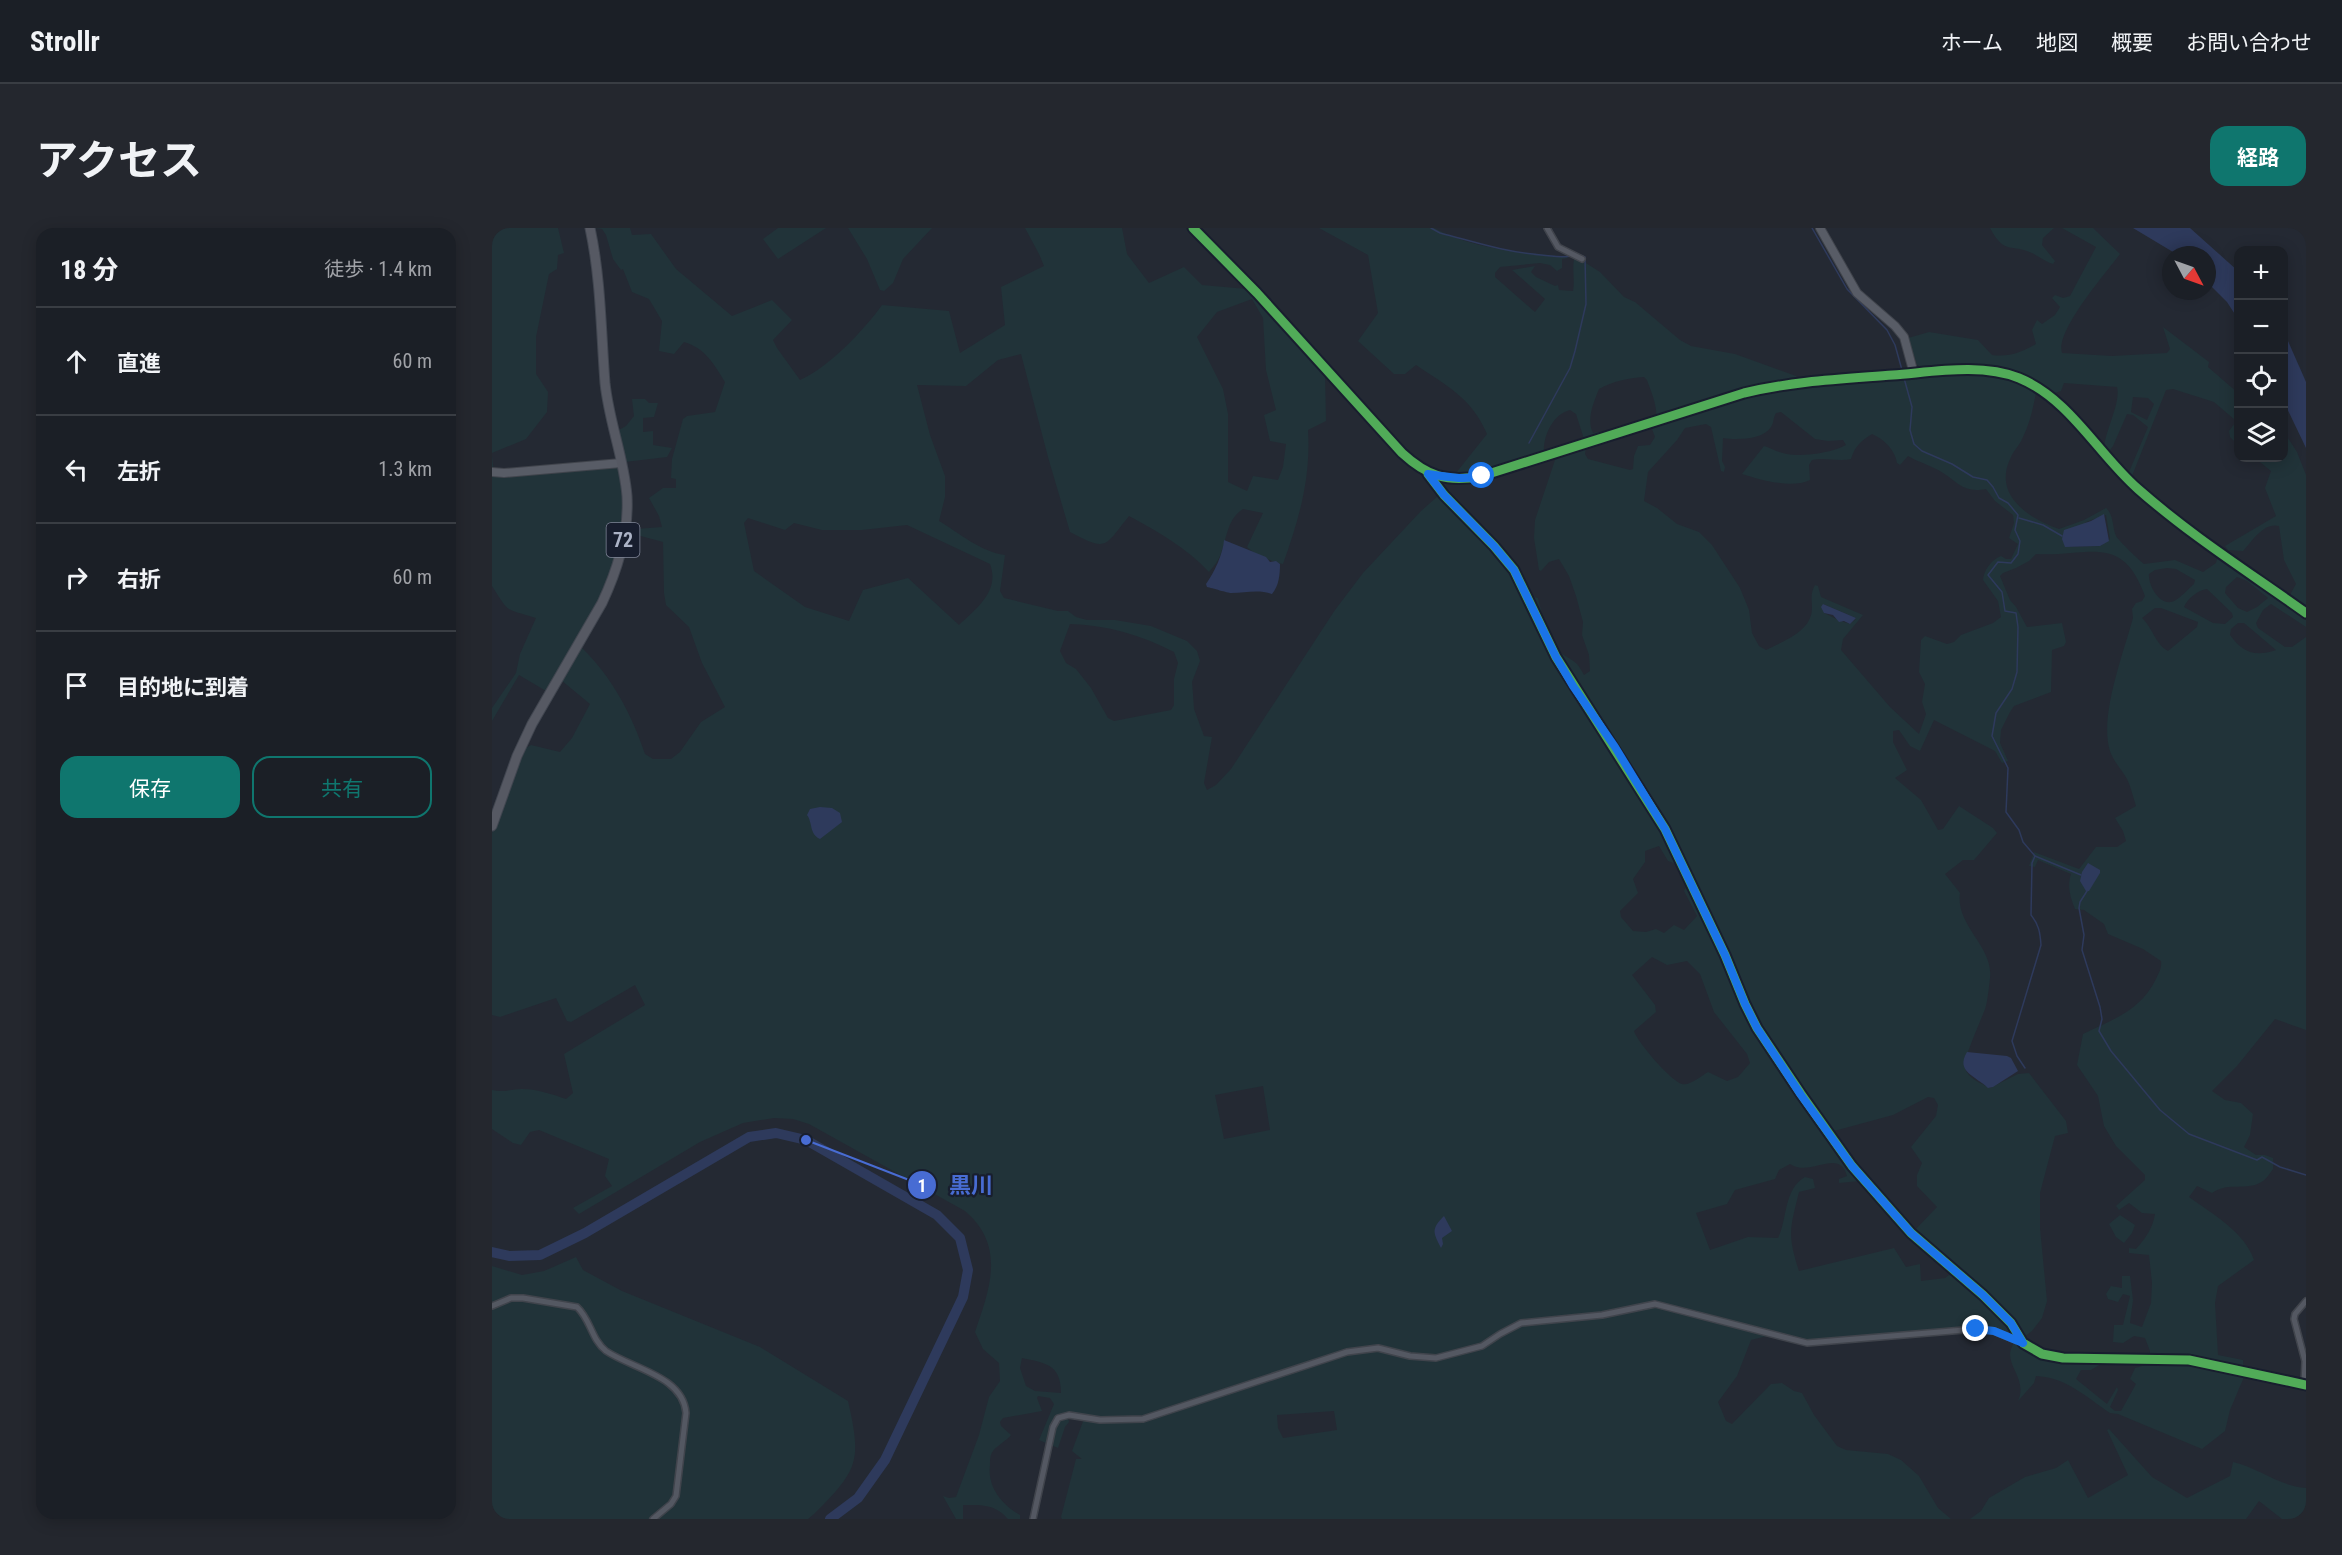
<!DOCTYPE html>
<html lang="ja">
<head>
<meta charset="utf-8">
<style>
  body { margin:0; font-family:"Roboto Condensed","Noto Sans JP",sans-serif; background:#24272e; color:#f1f3f6 }
  .controls { position:absolute; right:18px; top:18px; display:grid; overflow:hidden; border-radius:12px; box-shadow:0 3px 15px #0003 }
  .controls button { width:54px; height:54px; display:grid; place-items:center; padding:0; border:0; border-bottom:2px solid #393d43; background:#1b1f26; color:#f1f3f6; font:30px sans-serif }
  .compass { position:absolute; left:1670px; top:18px; width:54px; height:54px; border-radius:50%; background:#1b1f26; box-shadow:0 3px 15px #0003; rotate:131deg }
  .stop { position:absolute; width:18px; height:18px; margin:-14px; border:4px solid #1a73e8; border-radius:50%; background:#fff }
  .stop.end { background:#1a73e8; border-color:#fff; box-shadow:0 2px 6px #0008 }
  .list { margin:0; padding:0; list-style:none }
  h2 { display:flex; justify-content:space-between; align-items:center; height:78px; margin:0; padding:0 24px; font-size:26px }
  h2 small { font-size:20px; font-weight:400; color:#a0a2a7 }
  .list li { display:grid; grid-template-columns:39px 1fr auto; gap:18px; align-items:center; box-sizing:border-box; height:108px; padding:0 24px; border-top:2px solid #393d43 }
  .list b { display:block; font-size:22px; white-space:nowrap }
  .list em { font-size:20px; font-style:normal; color:#a0a2a7 }
  .actions { display:flex; gap:12px; padding:18px 24px }
  .actions a { flex:1; padding:14px 0; border:2px solid #0f766e; border-radius:18px; text-align:center; font-size:21px; color:#0f766e }
  .actions .main { background:#0f766e; color:#fff }
  .icon { flex:none; width:33px; height:33px; fill:none; stroke:currentColor; stroke-width:2; stroke-linecap:round; stroke-linejoin:round }
  .map { position:relative; flex:none; width:1814px; height:1291px; overflow:hidden; border-radius:18px }
  header { display:flex; align-items:center; gap:36px; box-sizing:border-box; height:84px; padding:0 30px; background:#1b1f26; border-bottom:2px solid #393d43 }
  header strong { font-size:28px }
  nav { display:flex; gap:33px; margin-inline-start:auto; font-size:21px }
  .intro { display:flex; align-items:center; justify-content:space-between; box-sizing:border-box; height:144px; padding:0 36px }
  h1 { margin:0; font-size:42px }
  .button { padding:15px 27px; border-radius:18px; background:#0f766e; color:#fff; font-size:21px; font-weight:700 }
  main { display:flex; gap:36px; padding:0 36px }
  aside { flex:1; background:#1b1f26; border-radius:18px; box-shadow:0 3px 15px #0003 }
  .map>svg:first-child { display:block }
</style>
</head>
<body>
<header>
<strong>Strollr</strong>
<nav><a>ホーム</a><a>地図</a><a>概要</a><a>お問い合わせ</a></nav>
</header>
<div class="intro"><h1>アクセス</h1><a class="button">経路</a></div>
<main>
<aside>
<h2>18 分<small>徒歩 · 1.4 km</small></h2>
<ul class="list">
<li><svg class="icon" aria-label="ahead" viewBox="0 0 24 24"><path d="M12 20V5M6 11l6-6 6 6"/></svg><div><b>直進</b></div><em>60 m</em></li>
<li><svg class="icon" aria-label="left" viewBox="0 0 24 24"><path d="M17 20v-9H6M10 6l-5 5 5 5"/></svg><div><b>左折</b></div><em>1.3 km</em></li>
<li><svg class="icon" aria-label="right" viewBox="0 0 24 24"><path d="M7 20v-9h11M14 6l5 5-5 5"/></svg><div><b>右折</b></div><em>60 m</em></li>
<li><svg class="icon" aria-label="arrive" viewBox="0 0 24 24"><path d="M6 21V4h12l-3 4 3 4H6"/></svg><div><b>目的地に到着</b></div></li>
</ul>
<div class="actions"><a class="main">保存</a><a>共有</a></div>
</aside>
<div class="map">
<svg width="1814" height="1291" viewBox="0 0 1814 1291">
  <rect width="100%" height="100%" fill="#242933"/>
  <g fill="#213339" fill-rule="evenodd">
    <path d="M0,0H66L72,25L66,27L65,41L57,46L44,109V146L56,164L55,184L34,211L0,225Z"/>
    <path d="M103,0H138L140,7L159,6L184,41L240,88L280,72L300,92L281,112L285,120L308,152C335,141 373,101 390,77L457,83L468,125L513,97L509,59L552,38L547,26L533,0H630L635,26L657,55L692,39L710,57L755,61L833,145L834,193L816,202C819,251 807,291 791,336C779,333 764,328 755,319L771,285L751,281C733,292 735,316 726,332C724,336 720,340 717,344C695,320 665,303 637,288C612,319 616,324 578,304L556,229L529,126L506,132L474,158L425,157L438,207L453,248V269L447,293C467,305 489,324 513,327L508,363L512,370L566,383H576L584,389L595,392H623L659,398L695,413L705,423L708,433L700,454L701,466L702,481L712,508L720,509L712,555L715,562L724,557L739,541L843,382L871,345L929,283L946,268L953,273L967,277L1013,325L1027,343L1038,368L1046,370C1049,383 1058,416 1068,424C1082,435 1083,430 1092,447L1098,443L1097,427L1090,407L1091,394L1084,368L1077,348L1067,331L1057,334L1049,343L1047,342L1042,310L1043,292L1063,232L1094,220L1093,226L1096,231L1138,242L1141,241L1142,228L1146,218L1158,217L1163,209L1160,201C1170,186 1160,167 1155,152L1152,149C1136,150 1121,153 1107,161C1102,174 1094,191 1101,205L1127,200L1092,211L1084,186L1078,182C1061,186 1051,208 1052,224L983,247L964,245L995,206C979,169 956,159 924,137L913,146H902L866,113L886,85L876,27L827,0H942C982,22 1030,24 1075,29L1076,30L1070,31V40L1065,43L1058,37L1048,35L1008,39L1003,45V49L1043,84L1053,71L1020,42L1043,38L1039,44L1044,49L1063,58L1066,57L1067,62L1081,63C1083,52 1080,42 1082,31L1086,30L1108,44L1132,69L1143,74L1188,112L1199,118L1243,126L1304,148L1313,155L1437,148V142L1425,137L1416,110L1437,104L1486,112L1500,127C1518,129 1528,125 1544,116L1540,102L1545,92L1550,96L1563,87L1568,79L1560,70L1563,67L1571,70L1578,68L1604,19L1570,0H1601L1628,26C1614,45 1563,103 1570,125L1620,128L1675,125L1678,121L1671,99L1717,134L1716,139L1746,165V217L1738,209L1737,203L1743,195V192L1722,174L1681,161L1674,162L1640,248L1637,244L1656,199L1641,187L1635,186L1621,218L1618,222L1612,219C1614,201 1629,174 1625,159L1572,155L1569,163L1563,165L1548,159L1544,165C1541,180 1538,195 1531,209C1528,217 1522,222 1519,229C1500,267 1536,290 1567,301L1592,292L1614,280C1622,287 1620,299 1624,308C1626,312 1648,333 1652,336L1683,332L1711,344L1724,335L1725,331L1729,332L1814,392V399L1779,376L1771,382L1764,395L1766,400L1793,419H1800L1814,409V802L1783,791L1745,838L1720,863L1733,872L1749,875L1761,886L1758,907L1752,919L1764,927H1773L1781,930V941C1778,945 1775,950 1771,953C1755,964 1737,953 1720,965L1705,958L1697,969C1719,985 1753,1004 1762,1032L1726,1058L1723,1075L1726,1127L1751,1132L1752,1149L1738,1182L1733,1203L1710,1221L1626,1186L1618,1185C1594,1169 1574,1149 1544,1148L1542,1155L1526,1173C1537,1149 1508,1135 1522,1115L1545,1127L1610,1133L1609,1136L1599,1142H1589L1584,1151L1615,1176L1625,1159L1626,1162L1618,1179L1623,1183H1629L1644,1156L1638,1151L1643,1140L1657,1136L1658,1123L1653,1110L1642,1108L1631,1115L1621,1114L1622,1097H1631L1638,1068L1631,1066L1626,1074L1616,1071L1614,1066L1619,1058L1630,1060V1048H1638L1641,1072L1638,1095L1650,1099L1659,1075L1660,1055L1657,1027L1637,1025V1020L1644,1021C1653,1011 1661,1000 1663,986L1650,985L1637,975L1627,982L1624,978L1653,952V947L1624,918L1612,898L1606,868L1585,837L1591,806C1622,791 1648,783 1664,751C1667,744 1670,740 1669,733L1651,721L1616,706L1612,696L1592,682L1583,681C1578,669 1575,658 1579,646L1546,632L1543,639L1537,638L1542,624L1587,641L1604,619H1625L1634,613L1631,603L1623,590L1644,578C1641,569 1639,559 1635,551C1630,542 1621,533 1618,523C1607,488 1631,427 1641,390L1640,381L1644,375L1650,373L1653,368C1630,304 1597,329 1544,326L1537,333L1524,340L1511,345L1508,348L1518,372L1524,379L1535,399L1570,395L1574,414L1572,418L1560,422L1559,464L1522,478L1518,484L1509,502L1508,515L1516,533L1510,535L1503,523L1442,492L1428,523L1418,518L1407,502L1401,503V514L1415,542L1403,550L1429,572L1446,602L1451,601L1467,578L1501,600L1505,605L1482,632H1471L1453,646L1468,665C1463,697 1502,719 1498,750C1497,759 1496,769 1494,778C1490,791 1471,830 1473,840C1476,851 1489,855 1498,860L1526,846L1537,845L1574,893L1576,905L1563,908L1548,965V1000L1555,1073L1550,1090L1540,1103L1532,1109H1520L1494,1099L1313,1113L1275,1108L1259,1112L1245,1148L1226,1174L1234,1193L1240,1196L1279,1156L1290,1155L1302,1163L1310,1165L1322,1187L1345,1218L1354,1222L1396,1226L1409,1232L1427,1248L1446,1280L1459,1291H570L569,1289L584,1231H590L580,1223L593,1188L575,1186L577,1194L573,1199L566,1220L547,1212L562,1176L558,1170L546,1168L545,1170L550,1183L511,1190L508,1194L509,1198L519,1207C514,1213 506,1217 501,1223C498,1227 498,1232 498,1237C495,1259 510,1277 528,1287V1291H516C503,1276 490,1277 471,1277V1291H464L451,1268L457,1270L464,1269L487,1207L497,1169L508,1153L507,1135L491,1121L483,1104C498,1060 514,1018 473,983L317,896L301,891L282,890L251,895L208,914L87,986L81,980L120,958L113,948L117,931L47,902L38,904L29,917L21,915L0,901V862C10,865 19,861 30,861C44,861 60,866 74,871L81,865L72,826L153,777L143,757L79,794L75,793L64,770L8,789L0,787V605L18,551L32,521L39,517L68,524L80,510L98,476L69,452L90,420C120,449 140,487 153,526L161,531H179L188,524L209,494L233,479L210,435L197,399L174,377L172,365L171,314L145,307L143,305L144,301L170,299L167,288L157,270L171,260H184V251L179,250L180,231L191,191L195,188L223,184L233,154C222,136 213,120 192,114L182,126L167,123L170,93L157,71L140,64L131,41L129,42L121,31L114,7L110,1ZM760,71L771,90L774,142L784,182L772,187L778,213L794,216L791,239L786,252L761,248L755,263L736,254V186L731,161L705,109L725,84ZM1641,169L1656,170L1662,176L1655,192L1639,184ZM1289,184L1323,211L1336,213L1351,212L1354,217C1339,225 1311,229 1295,226C1287,225 1279,220 1272,218L1250,246C1269,252 1300,261 1318,252L1317,237L1320,232C1333,229 1346,234 1359,231C1363,218 1369,213 1380,206C1392,211 1403,222 1405,235L1408,237L1416,228C1428,235 1441,238 1451,245C1468,256 1472,265 1494,261L1503,273L1521,287L1522,295L1517,310L1526,316L1519,331H1514L1509,328C1499,332 1492,342 1491,352L1506,373L1509,389L1501,395L1469,407L1462,414L1455,416L1433,408L1429,412L1427,444L1433,456L1430,474L1434,486L1427,506L1398,479L1349,422L1351,411L1371,387L1329,369L1326,358L1323,357C1318,366 1320,371 1320,381C1319,404 1291,413 1274,422L1267,418L1260,405L1257,382L1248,360L1220,317L1207,304L1185,296L1165,280L1152,273L1156,244L1185,212L1193,200L1214,196L1219,199L1229,243L1232,244L1233,239L1230,233L1231,210C1244,212 1271,212 1279,199C1282,194 1281,190 1284,185ZM1614,287L1618,311L1608,318L1576,319L1594,294ZM256,290L293,302L302,295L330,302H370L415,297L498,336C508,363 485,380 467,397L416,350L371,362L357,393L313,379L262,343L252,295ZM1675,340L1684,341L1703,352L1702,356C1696,361 1686,373 1679,374C1666,376 1656,356 1657,346L1663,342ZM1745,349L1755,353L1776,370L1765,379L1755,384L1746,380L1733,365L1734,359ZM1715,361L1740,385L1741,389L1733,396L1721,395L1692,379C1695,371 1706,362 1715,361ZM1331,376L1364,390L1363,392L1358,396C1347,393 1343,390 1332,385ZM1663,380H1669L1706,394L1705,399L1676,423C1663,416 1661,400 1650,390ZM1746,395H1752L1784,422C1763,429 1751,425 1738,407L1739,401ZM578,396C615,397 649,407 682,424L686,435L682,451V477L679,482L622,493L616,490L599,460L584,441L574,435L568,423ZM1167,618L1176,633L1187,637L1196,654L1192,663L1205,688L1192,702L1182,697L1172,705L1164,701L1154,704L1141,703L1129,689L1128,683L1146,665L1141,651L1153,634V623ZM1160,729L1175,737L1195,733L1208,746L1222,784L1255,826L1258,835L1246,849L1235,853L1216,844C1209,848 1198,858 1190,856C1180,854 1145,814 1142,803L1164,784L1163,777L1140,747ZM771,858L778,902L732,911L723,867ZM1436,869L1442,870L1446,877L1444,888L1419,919L1430,935L1425,947V958L1445,979L1422,1003L1460,1045L1453,1050L1429,1053L1428,1036L1414,1039L1402,1020L1307,1043C1295,1006 1298,1001 1307,964L1323,960L1321,951L1313,949C1291,962 1296,990 1286,1010L1256,1009L1218,1022L1204,985L1235,976L1243,962L1283,951L1287,942L1298,936C1319,950 1347,919 1355,948L1347,951V955L1368,953L1369,952L1335,908L1342,903L1401,887ZM530,1130C553,1135 569,1136 569,1165L543,1163L534,1158L528,1140ZM842,1183L845,1202L791,1210L786,1200L785,1187Z"/>
    <path d="M286,0H334L286,31L271,11Z"/>
    <path d="M356,0H440L411,31L401,55L392,63L388,62L375,31Z"/>
    <path d="M1498,0H1562L1551,10L1550,17L1563,33L1561,36C1554,34 1548,29 1540,25C1519,15 1513,28 1498,0Z"/>
    <path d="M140,171H153L157,175H166L162,189L151,190V204L161,203V217L180,220L175,229L133,234L125,203L134,198L142,188Z"/>
    <path d="M1792,204L1805,224L1814,247V382L1799,369V365L1804,356L1792,332L1787,298C1772,294 1761,312 1751,323L1736,322L1733,318L1784,288L1773,260L1779,243L1763,230H1792Z"/>
    <path d="M0,228L2,245L126,238L132,279L128,317L119,351L54,463L27,447L0,493V480L24,445L28,426L44,390C12,380 18,386 0,358Z"/>
    <path d="M1628,987L1643,997L1640,1005L1632,1015L1624,1009L1617,996Z"/>
    <path d="M84,1029L91,1042L130,1063L268,1119L356,1173C370,1234 366,1242 322,1286L316,1291H0V1038L30,1047L52,1043Z"/>
    <path d="M1617,1201L1660,1249L1695,1270L1738,1248L1741,1234C1767,1240 1787,1258 1814,1260V1291H1790L1767,1273L1754,1291H1478L1489,1283L1497,1270L1533,1249L1564,1240L1576,1232L1596,1270L1636,1247L1615,1202Z"/>
  </g>
  <g fill="#2e3a5c">
    <path d="M1641,0H1698L1746,43V91L1735,74L1715,54V27H1686Z"/>
    <path d="M1792,104L1814,154V220L1792,174Z"/>
    <path d="M1612,286L1617,313L1608,318L1573,319L1570,311L1572,302L1599,293Z"/>
    <path d="M732,312L774,329L778,334L784,333L788,336C788,346 787,358 780,366C765,361 754,365 739,365C736,365 720,360 715,359L714,356C722,345 731,326 732,312Z"/>
    <path d="M1331,376L1364,390L1358,396L1352,393L1347,394L1341,387L1332,385L1329,379Z"/>
    <path d="M328,579L340,580L348,585L350,594L328,611C317,606 321,595 315,587L318,581Z"/>
    <path d="M1596,635L1608,642V645L1597,663H1594L1588,653L1590,644Z"/>
    <path d="M1475,824L1515,828L1519,830L1526,843L1501,859L1496,860C1484,848 1463,844 1475,824Z"/>
    <path d="M952,988L960,1003L950,1010L951,1016L949,1020C942,1005 938,1002 952,988Z"/>
  </g>
  <g fill="none" stroke-linecap="round" stroke-linejoin="round">
    <g stroke="#2e3a5c" stroke-width="1.5">
      <path d="M939,0L948,5C983,14 1012,24 1049,27C1063,28 1065,30 1081,28"/>
      <path d="M1320,0L1355,61L1395,102L1403,117L1410,142"/>
      <path d="M1412,150L1420,179L1418,202L1422,216L1430,223L1460,236L1481,249L1495,252L1501,259L1507,270L1516,275L1526,287L1523,302L1528,313L1526,326L1519,335L1506,334L1496,347L1510,364L1513,383L1524,385L1526,399L1525,444L1520,461L1504,485L1500,508L1516,540L1514,584L1527,602L1531,614L1543,628L1540,635L1539,687C1547,697 1548,704 1549,717L1520,813L1525,828L1533,840"/>
      <path d="M1037,215L1078,140L1083,123L1094,76L1093,29L1081,24"/>
      <path d="M1527,290L1551,297L1570,308"/>
      <path d="M1543,628L1589,647"/>
      <path d="M1595,663L1588,674L1587,680L1592,707L1590,722L1608,779L1610,791L1607,803L1619,823L1668,882L1697,906L1765,932L1770,929L1788,939L1814,947"/>
    </g>
    <path stroke="#2e3a5c" stroke-width="10" d="M0,1024L17,1028L48,1027L93,1005L257,909L284,905L314,912L445,987L468,1010L476,1042L471,1069L393,1232L366,1270L338,1291"/>
    <g stroke="#40444c" stroke-width="8">
      <g id="street">
        <path d="M1055,0L1066,19L1090,31"/>
        <path d="M0,1078L19,1070H31L85,1079C99,1092 99,1111 114,1123C141,1141 191,1148 194,1185L184,1268L179,1276L161,1291"/>
        <path d="M1812,1157L1813,1133L1802,1091L1803,1086L1814,1073"/>
        <path d="M541,1291L561,1199L566,1190L577,1187L608,1192L651,1191L855,1124L886,1120L918,1128L944,1130L990,1118L1008,1106L1029,1095L1110,1087L1163,1076L1315,1115L1484,1101L1502,1103L1531,1115"/>
      </g>
    </g>
    <g stroke="#40444c" stroke-width="10">
      <g id="secondary">
        <path d="M701,0L765,65L910,225C935,248 955,255 990,248L1252,165C1302,153 1351,151 1401,147C1441,144 1489,135 1527,150C1578,171 1606,226 1646,261C1698,307 1758,345 1814,385"/>
        <path d="M1328,0L1365,65L1403,98L1412,109L1422,146"/>
        <path d="M0,244L12,245L129,235"/>
        <path d="M936,246L952,267L1002,318L1022,342L1064,429L1173,601L1233,727L1253,776L1265,800L1309,866L1360,938L1419,1005L1491,1067L1519,1095L1531,1115L1550,1126L1571,1130L1697,1132L1814,1157"/>
      </g>
    </g>
    <g stroke="#414650" stroke-width="11">
      <path id="primary" d="M0,598L25,528L40,496L110,375C125,343 137,304 135,268C132,230 117,194 113,155C109,104 109,51 98,0"/>
    </g>
    <use href="#street" stroke="#545862" stroke-width="5"/>
    <use href="#secondary" stroke="#585c66" stroke-width="8"/>
    <use href="#primary" stroke="#565963" stroke-width="9"/>
    <g stroke="#181e2e" stroke-width="13">
      <g id="cycleway">
        <path d="M701,0L765,65L910,225C935,248 955,255 990,248L1252,165C1302,153 1351,151 1401,147C1441,144 1489,135 1527,150C1578,171 1606,226 1646,261C1698,307 1758,345 1814,385"/>
        <path d="M936,246L952,267L1002,318L1022,342L1064,429L1173,601L1233,727L1253,776L1265,800L1309,866L1360,938L1419,1005L1491,1067L1519,1095L1531,1115L1550,1126L1571,1130L1697,1132L1814,1157"/>
      </g>
    </g>
    <use href="#cycleway" stroke="#51ab58" stroke-width="9"/>
  </g>
  <g fill="none" stroke-linecap="round" stroke-linejoin="round">
    <path stroke="#1a73e8" stroke-width="8" d="M990,248C971,252 955,249 936,246L952,267L1002,318L1022,342L1064,429L1081,458L1123,519L1173,601L1233,727L1253,776L1265,800L1309,867L1360,938L1419,1005L1491,1067L1519,1095L1531,1115L1502,1103L1484,1101"/>
  </g>
  <g text-anchor="middle" dominant-baseline="central" stroke-width="4.5" stroke-linejoin="round" paint-order="stroke">
    <rect fill="#181e2e" stroke="#808698" stroke-width="1.5" x="114.5" y="295" width="33" height="34" rx="4.5"/>
    <g font-size="20" font-weight="bold" fill="#acb3c6">
      <text x="131" y="312">72</text>
    </g>
  </g>
  <path fill="none" stroke="#486cd3" stroke-width="2" d="M314 912L430 957"/>
  <g fill="#486cd3" stroke="#181e2e" stroke-width="2">
    <circle cx="314" cy="912" r="6"/>
    <circle cx="430" cy="957" r="15"/>
  </g>
  <g font-size="18" text-anchor="middle" font-weight="bold" fill="#fff">
    <text x="430" y="964">1</text>
  </g>
  <g font-size="22" text-anchor="middle" font-weight="bold" fill="#486cd3" stroke="#181e2e" stroke-width="4.5" stroke-linejoin="round" paint-order="stroke">
    <text x="479" y="965">黒川</text>
  </g>
</svg>
<div class="controls">
<button>+</button>
<button>−</button>
<button><svg class="icon" aria-label="locate" viewBox="0 0 24 24"><circle cx="12" cy="12" r="6"/><path d="M12 2v4M12 18v4M2 12h4M18 12h4"/></svg></button>
<button><svg class="icon" aria-label="layers" viewBox="0 0 24 24"><path d="M12 4l9 5-9 5-9-5zM3 14l9 5 9-5"/></svg></button>
</div>
<svg class="compass" viewBox="-18 -18 36 36"><path d="M0-13l5 13h-10z" fill="#e53935"/><path d="M0 13l5-13h-10z" fill="#a0a2a7"/></svg>
<div class="stop" style="left:990px;top:248px"></div>
<div class="stop end" style="left:1484px;top:1101px"></div>
</div>
</main>
</body>
</html>
